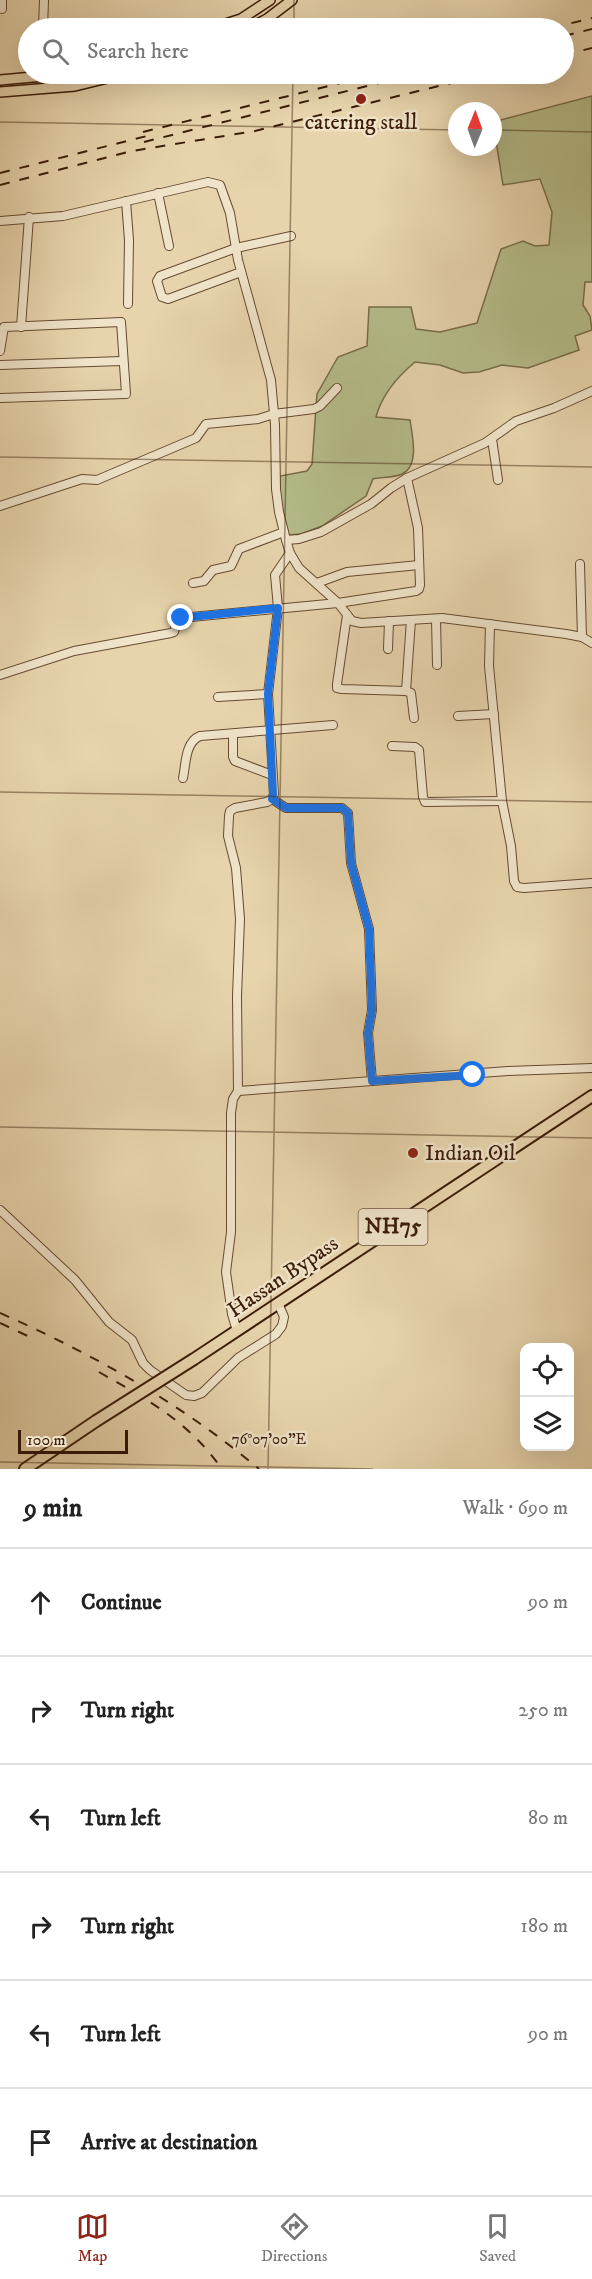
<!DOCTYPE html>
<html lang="en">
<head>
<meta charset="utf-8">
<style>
  body { margin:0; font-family:"IM FELL DW Pica",serif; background:#f2f2f2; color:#222 }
  .controls { position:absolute; right:18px; bottom:18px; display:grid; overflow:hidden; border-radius:12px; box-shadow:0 6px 24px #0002 }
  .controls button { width:54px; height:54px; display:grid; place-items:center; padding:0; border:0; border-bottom:2px solid #e0e0e0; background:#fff; color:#222; font:30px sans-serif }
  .compass { position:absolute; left:448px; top:102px; width:54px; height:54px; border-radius:50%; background:#fff; box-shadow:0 6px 24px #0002; rotate:1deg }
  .scale { position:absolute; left:18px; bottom:15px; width:110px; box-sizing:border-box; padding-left:6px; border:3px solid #3c1c08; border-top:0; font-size:16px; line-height:21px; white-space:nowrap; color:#3c1c08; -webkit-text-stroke:4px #efe3c9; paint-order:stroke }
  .stop { position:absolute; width:18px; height:18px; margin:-14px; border:4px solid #1a73e8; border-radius:50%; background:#fff }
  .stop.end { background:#1a73e8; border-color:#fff; box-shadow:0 2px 6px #0008 }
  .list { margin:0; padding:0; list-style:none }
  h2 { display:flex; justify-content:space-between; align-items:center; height:78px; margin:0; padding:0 24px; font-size:26px }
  h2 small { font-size:20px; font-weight:400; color:#767676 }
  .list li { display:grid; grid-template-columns:39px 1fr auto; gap:18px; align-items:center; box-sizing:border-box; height:108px; padding:0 24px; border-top:2px solid #e0e0e0 }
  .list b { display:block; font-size:22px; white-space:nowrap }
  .list em { font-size:20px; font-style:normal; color:#767676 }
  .icon { flex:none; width:33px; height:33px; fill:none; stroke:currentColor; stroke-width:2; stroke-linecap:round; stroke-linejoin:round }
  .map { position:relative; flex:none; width:592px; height:1469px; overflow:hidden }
  .search { position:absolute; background:#fff; box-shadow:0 6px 24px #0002; left:18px; right:18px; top:18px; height:66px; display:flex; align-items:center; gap:15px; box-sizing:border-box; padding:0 21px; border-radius:33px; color:#767676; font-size:22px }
  .sheet { height:726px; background:#fff }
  nav { display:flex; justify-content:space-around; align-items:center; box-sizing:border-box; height:84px; border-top:2px solid #e0e0e0; background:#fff; font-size:16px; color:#767676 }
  nav a { display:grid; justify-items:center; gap:3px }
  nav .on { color:#8f2418 }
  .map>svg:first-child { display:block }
</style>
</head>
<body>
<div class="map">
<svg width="592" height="1469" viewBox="0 0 592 1469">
  <rect width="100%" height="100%" fill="#e7d4ac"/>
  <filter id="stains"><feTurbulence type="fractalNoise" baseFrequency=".00333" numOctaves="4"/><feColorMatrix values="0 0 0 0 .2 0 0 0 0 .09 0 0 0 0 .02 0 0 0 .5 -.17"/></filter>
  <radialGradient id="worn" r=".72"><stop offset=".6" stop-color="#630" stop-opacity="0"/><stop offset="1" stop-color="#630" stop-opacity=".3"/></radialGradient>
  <path fill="#b5bd8a" stroke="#786c49" stroke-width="1.5" d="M592,96V282H585L583,305L590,316L592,330L575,336L579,350L528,368L502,365L479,372L463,373L440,365L415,362C397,377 382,394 376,417L410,420C412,435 420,466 402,474C394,478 381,477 373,479L366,496L322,526L301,534L288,535L280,497V476L307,471L312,464L317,394L338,357L367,346L369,307H411L416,329L440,332L477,323L501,249L523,241L535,246L549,245L552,212L540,179L503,185L493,122Z"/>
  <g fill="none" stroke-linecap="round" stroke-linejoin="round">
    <g stroke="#674a31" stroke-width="10">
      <g id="minor">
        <path d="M2,9V0"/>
        <path d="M43,28L44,0"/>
        <path d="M158,193L169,246"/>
        <path d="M126,201L129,240L128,304"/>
        <path d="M0,221L63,216L208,182L220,185L230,213L238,260L271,380L275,425L276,489L279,512L286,540L299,539L321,532L371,504L391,488L407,478L485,443L516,421L554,408L592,391"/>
        <path d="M241,272L168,299L162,297L157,281L160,276L236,248L291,236"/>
        <path d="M21,327L29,217"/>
        <path d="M0,351L4,327L121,322L126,394L0,398"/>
        <path d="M0,365L122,361"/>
        <path d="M492,439L498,480"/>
        <path d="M0,506L82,479L97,480L196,438L206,424L258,419L274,414L314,409L320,406L337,388"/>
        <path d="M286,540L290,553L299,568L338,603L352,621L361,623L442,618L566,634L582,637L592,643"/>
        <path d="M580,564L582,637"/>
        <path d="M193,583L204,581L213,570L231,566L239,549L284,532"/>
        <path d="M317,583L347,572L419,565"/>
        <path d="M347,615L337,684V688L342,689L406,691L411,620"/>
        <path d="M436,619L437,665"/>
        <path d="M490,624L489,666L502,801L511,846L514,881L517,887L524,888L592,883"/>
        <path d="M388,649L389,621"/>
        <path d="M0,675L74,651L171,633L174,632L177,621L181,618L338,603L416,591L419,589L420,585L418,528L407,478"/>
        <path d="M406,691L411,693L414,718"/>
        <path d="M218,697L268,694"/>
        <path d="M458,716L494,714"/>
        <path d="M233,734V757L235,761L272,775"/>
        <path d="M392,746L415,747L419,750L423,797L425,802L502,801"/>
        <path d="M183,778C186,764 185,742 200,736L333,725"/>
        <path d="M272,799L286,808H342L348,813L351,863L369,929L372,1010L368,1033L372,1081"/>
        <path d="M238,1091L508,1071L592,1068"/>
        <path d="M0,1210L75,1280L109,1322L132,1340L143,1363L150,1370L186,1395L194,1396L202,1393L238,1358L276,1334L282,1326L284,1317L278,1303"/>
        <path d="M237,1331L232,1314L226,1272L231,1232V1113L233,1099L238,1091L237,996L240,919L236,868L228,836L229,816L230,811L235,808L267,802L272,799L274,794L268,694L278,608L275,575L290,553"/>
      </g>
    </g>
    <g stroke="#3c1c08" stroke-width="12">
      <g id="major">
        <path d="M213,28L241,19L270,0"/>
        <path d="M250,28L267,19L292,0"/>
        <path d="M0,80L66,74"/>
        <path d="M0,92L75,86L124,74"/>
      </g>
    </g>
    <g stroke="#3c1c08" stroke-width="14">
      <g id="highway">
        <path d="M194,1359L592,1096"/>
        <path d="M25,1469L96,1421"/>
      </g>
    </g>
    <use href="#minor" stroke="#efe3c9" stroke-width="8"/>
    <use href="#major" stroke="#e7d4ac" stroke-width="9"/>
    <use href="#highway" stroke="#e7d4ac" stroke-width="10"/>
    <g stroke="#3c1c08" stroke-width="2" stroke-dasharray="10 10" stroke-linecap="butt">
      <path d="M552,28L592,18"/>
      <path d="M564,36L592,29"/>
      <path d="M564,55L592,48"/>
      <path d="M143,132L377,74"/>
      <path d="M144,142L415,74"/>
      <path d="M0,173L151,135"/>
      <path d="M0,185L132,151L255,131L488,74"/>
      <path d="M0,1313C93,1354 182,1404 259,1469"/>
      <path d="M0,1323L34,1339"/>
      <path d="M99,1372C148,1400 188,1421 222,1469"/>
    </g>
    <g stroke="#3c1c08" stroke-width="14" stroke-linecap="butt">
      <path id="highway-bridge" d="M96,1421L194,1359"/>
    </g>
    <use href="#highway-bridge" stroke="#e7d4ac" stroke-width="10"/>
  </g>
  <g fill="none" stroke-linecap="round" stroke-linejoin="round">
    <path stroke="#1a73e8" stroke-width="8" d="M181,618L278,608L268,694L273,794L272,799L286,808H342L348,813L351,863L369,929L372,1010L368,1033L372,1081L473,1075"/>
  </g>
  <path fill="none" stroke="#3c1c08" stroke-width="1.5" stroke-opacity="0.45" d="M294,28V0M0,122L457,130M493,130L592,132M0,457L592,467M0,792L592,802M0,1127L592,1138M0,1462L373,1469M268,1469L293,74"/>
  <g fill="#8f2418" stroke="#efe3c9" stroke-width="2">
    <circle cx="361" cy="99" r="6"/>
    <circle cx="413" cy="1153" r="6"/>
  </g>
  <g text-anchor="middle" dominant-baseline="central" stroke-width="5" stroke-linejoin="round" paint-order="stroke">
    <rect fill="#efe3c9" stroke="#725842" stroke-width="1.5" x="358.5" y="1209" width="69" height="36" rx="4.5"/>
    <g font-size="21" font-weight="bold" fill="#3c1c08">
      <text x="393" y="1227">NH75</text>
    </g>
    <g font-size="22" fill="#3c1c08" stroke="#efe3c9">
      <text x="361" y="122">catering stall</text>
      <text x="425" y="1153" text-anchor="start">Indian Oil</text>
    </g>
    <g font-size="22" fill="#3c1c08" stroke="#efe3c9">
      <text transform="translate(283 1277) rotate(-34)">Hassan Bypass</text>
    </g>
  </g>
  <g font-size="15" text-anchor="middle" fill="#3c1c08" stroke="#efe3c9" stroke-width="5" stroke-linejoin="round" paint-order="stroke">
    <text x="269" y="1444">76°07'00"E</text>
  </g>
  <rect width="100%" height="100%" filter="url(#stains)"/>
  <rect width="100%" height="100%" fill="url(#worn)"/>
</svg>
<div class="controls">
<button><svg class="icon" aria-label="locate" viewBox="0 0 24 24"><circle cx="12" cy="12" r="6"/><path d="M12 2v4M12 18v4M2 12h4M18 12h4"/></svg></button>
<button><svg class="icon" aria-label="layers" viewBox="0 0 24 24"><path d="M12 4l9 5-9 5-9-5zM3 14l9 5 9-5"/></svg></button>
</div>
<svg class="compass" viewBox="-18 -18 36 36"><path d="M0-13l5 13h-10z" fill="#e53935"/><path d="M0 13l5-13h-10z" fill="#767676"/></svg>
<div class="scale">100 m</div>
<div class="stop" style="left:473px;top:1075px"></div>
<div class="stop end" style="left:181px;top:618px"></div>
<div class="search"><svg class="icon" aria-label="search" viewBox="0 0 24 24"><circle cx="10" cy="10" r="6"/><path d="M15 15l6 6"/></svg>Search here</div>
</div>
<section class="sheet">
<h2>9 min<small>Walk · 690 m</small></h2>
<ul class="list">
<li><svg class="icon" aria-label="ahead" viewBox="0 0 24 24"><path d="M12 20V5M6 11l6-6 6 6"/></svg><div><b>Continue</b></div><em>90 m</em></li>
<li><svg class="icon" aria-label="right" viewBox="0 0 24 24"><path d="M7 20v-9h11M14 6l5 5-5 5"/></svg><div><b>Turn right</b></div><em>250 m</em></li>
<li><svg class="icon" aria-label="left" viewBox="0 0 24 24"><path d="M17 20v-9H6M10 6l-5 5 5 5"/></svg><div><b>Turn left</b></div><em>80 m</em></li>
<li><svg class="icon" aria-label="right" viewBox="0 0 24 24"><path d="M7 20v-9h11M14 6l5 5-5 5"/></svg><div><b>Turn right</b></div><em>180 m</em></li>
<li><svg class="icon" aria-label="left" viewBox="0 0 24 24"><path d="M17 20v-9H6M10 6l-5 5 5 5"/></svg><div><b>Turn left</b></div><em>90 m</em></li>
<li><svg class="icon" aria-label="arrive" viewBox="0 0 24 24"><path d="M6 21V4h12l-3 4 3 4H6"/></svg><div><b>Arrive at destination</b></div></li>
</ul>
</section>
<nav>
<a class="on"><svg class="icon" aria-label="map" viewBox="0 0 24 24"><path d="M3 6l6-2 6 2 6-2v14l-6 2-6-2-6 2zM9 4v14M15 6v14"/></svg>Map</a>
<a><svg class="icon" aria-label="directions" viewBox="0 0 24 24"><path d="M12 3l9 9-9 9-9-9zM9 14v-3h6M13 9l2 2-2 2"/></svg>Directions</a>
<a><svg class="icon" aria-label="saved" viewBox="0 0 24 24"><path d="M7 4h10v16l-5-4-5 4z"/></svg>Saved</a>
</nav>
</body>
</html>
